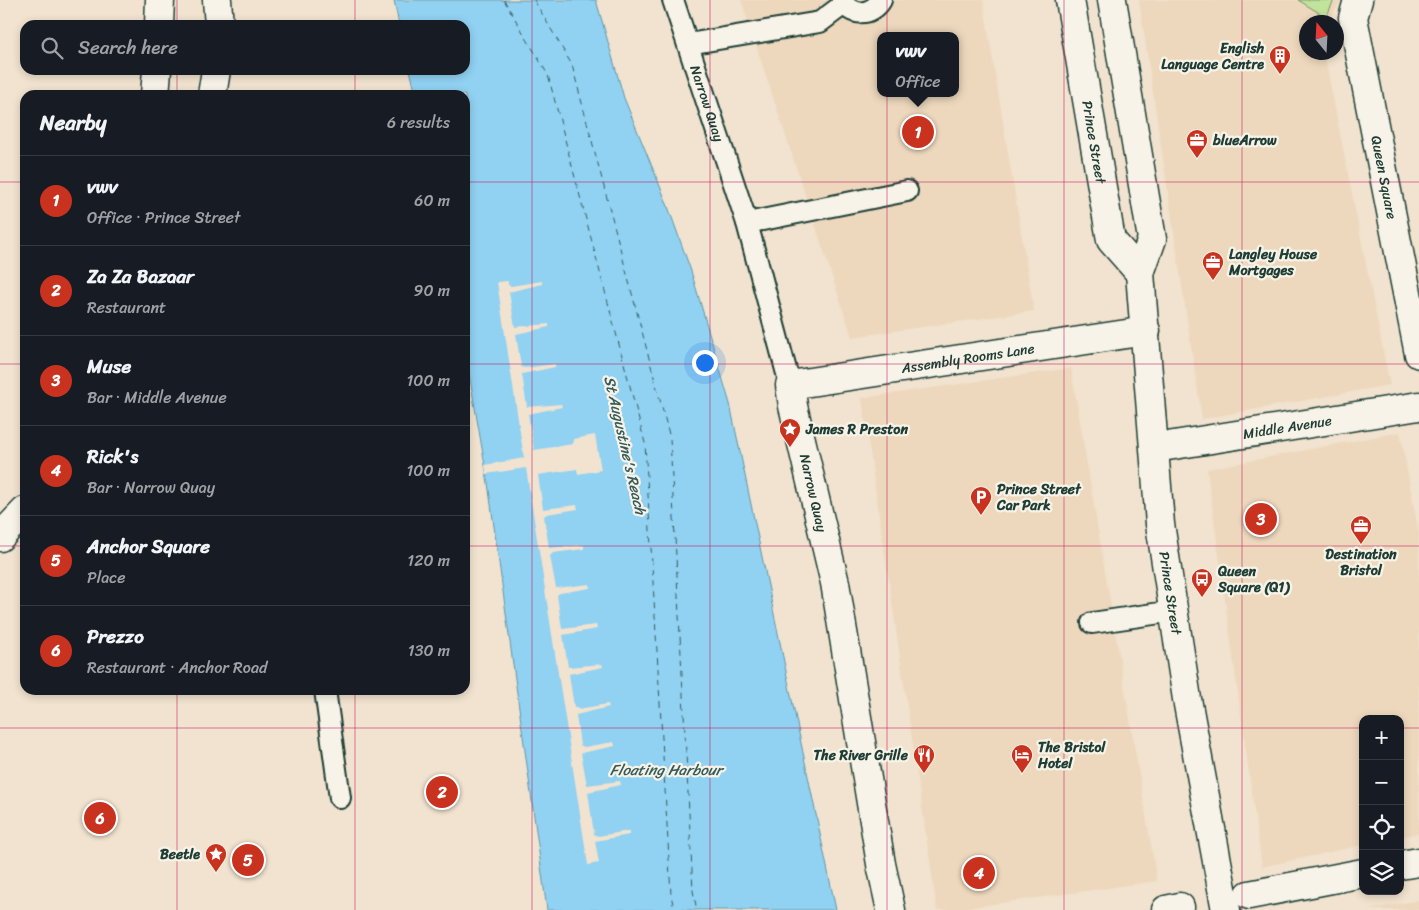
<!DOCTYPE html>
<html lang="en">
<head>
<meta charset="utf-8">
<style>
  body { margin:0; font-family:Sriracha,sans-serif; background:#242831; color:#f1f3f6 }
  .controls { position:absolute; right:15px; bottom:15px; display:grid; overflow:hidden; border-radius:10px; box-shadow:0 2px 8px #0003 }
  .controls button { width:45px; height:45px; display:grid; place-items:center; padding:0; border:0; border-bottom:1px solid #363941; background:#171b24; color:#f1f3f6; font:25px sans-serif }
  .compass { position:absolute; left:1299px; top:15px; width:45px; height:45px; border-radius:50%; background:#171b24; box-shadow:0 2px 8px #0003; rotate:342deg }
  .you { position:absolute; left:704px; top:362px; width:18px; height:18px; margin:-12px; border:4px solid #fff; border-radius:50%; background:#1a73e8; box-shadow:0 0 0 8px #1a73e833 }
  .badge { display:grid; place-items:center; width:32px; height:32px; border-radius:50%; background:#c8321e; color:#fff; font-size:16px; font-weight:700 }
  .pin { position:absolute; translate:-50% -50%; border:2px solid #fff; box-shadow:0 1px 5px #0006 }
  .popup { position:absolute; left:877px; top:32px; width:82px; height:65px; box-sizing:border-box; display:grid; place-content:center; border-radius:10px; background:#171b24; filter:drop-shadow(0 1px 4px #0005); font-size:16px; white-space:nowrap; color:#9ea1a6 }
  .popup b { font-size:19px; color:#f1f3f6 }
  .popup::after { content:''; position:absolute; left:50%; top:100%; margin-left:-10px; border:10px solid transparent; border-top-color:#171b24 }
  .list { margin:0; padding:0; list-style:none }
  h2 { display:flex; justify-content:space-between; align-items:center; height:65px; margin:0; padding:0 20px; font-size:21px }
  h2 small { font-size:16px; font-weight:400; color:#9ea1a6 }
  .list li { display:grid; grid-template-columns:32px 1fr auto; gap:15px; align-items:center; box-sizing:border-box; height:90px; padding:0 20px; border-top:1px solid #363941 }
  .list b { display:block; font-size:19px; white-space:nowrap }
  .list p { margin:0; font-size:16px; white-space:nowrap; color:#9ea1a6 }
  .list em { font-size:16px; font-style:normal; color:#9ea1a6 }
  .icon { flex:none; width:28px; height:28px; fill:none; stroke:currentColor; stroke-width:2; stroke-linecap:round; stroke-linejoin:round }
  .map { position:relative; flex:none; width:1419px; height:910px; overflow:hidden }
  .search { position:absolute; background:#171b24; box-shadow:0 2px 8px #0003; left:20px; top:20px; width:450px; height:55px; display:flex; align-items:center; gap:12px; box-sizing:border-box; padding:0 18px; border-radius:15px; color:#9ea1a6; font-size:19px }
  .panel { position:absolute; background:#171b24; box-shadow:0 2px 8px #0003; left:20px; top:90px; width:450px; height:605px; border-radius:15px }
  .map>svg:first-child { display:block }
</style>
</head>
<body>
<div class="map">
<svg width="1419" height="910" viewBox="0 0 1419 910">
  <rect width="100%" height="100%" fill="#f1e3cf"/>
  <filter id="ink" filterUnits="userSpaceOnUse"><feTurbulence type="fractalNoise" baseFrequency=".02" numOctaves="2"/><feDisplacementMap in="SourceGraphic" scale="10" xChannelSelector="R" yChannelSelector="G"/><feConvolveMatrix kernelMatrix="1 2 1 2 8 2 1 2 1" color-interpolation-filters="sRGB"/></filter>
  <g filter="url(#ink)">
    <g fill="#edd8bd" fill-rule="evenodd">
      <path d="M741,0H983L1034,311L852,337ZM880,36H956V93H880Z"/>
      <path d="M1139,0H1342L1331,16L1330,22H1306V52L1324,53L1390,385L1202,419Z"/>
      <path d="M1071,368L1157,881L952,910H937L862,398Z"/>
      <path d="M1400,432L1419,533V833L1400,837V719H1363V845L1262,867L1207,469Z"/>
      <path d="M1419,900V910H1368Z"/>
    </g>
    <path fill="#c2e39c" stroke="#709068" d="M1298,0H1334L1326,17Z"/>
    <path fill="#91d1f2" stroke="#6396a6" d="M394,0H596L624,98L666,201L691,271L730,404L836,910H547L488,483L465,350V95H416L410,70H465V25H399Z"/>
    <path fill="#f1e3cf" d="M508,281V285L511,286L542,281V284L509,292L515,327L549,324V327L516,334L521,367L525,368L555,364V367L522,374L527,407L561,404L562,407L528,414L534,450L573,444V439L595,435L601,470L578,474L577,469L538,475L543,509L577,505L578,509L547,514L544,516L549,548L584,545V549L553,553L550,556L556,588L590,584V588L560,593L557,595L562,629L596,625L597,629L563,635L568,667L602,664L603,667L569,674L574,707L578,709L608,704L609,707L576,715L580,745L584,747L614,742L615,746L581,753L587,785L620,781L621,785L588,792L594,834L598,836L629,831V835L595,841L599,863L588,865L526,468L486,474L485,465L524,458L497,282Z"/>
    <g fill="none" stroke-linecap="round" stroke-linejoin="round">
      <g stroke="#365b5a" stroke-width="1" stroke-dasharray="6 5" stroke-linecap="butt">
        <path d="M504,0L548,75L645,443L671,894L674,910"/>
        <path d="M534,0L572,65L670,438L693,891L697,910"/>
      </g>
      <g stroke="#1f3d34" stroke-width="24">
        <g id="lane">
          <path id="s1" d="M673,0L747,223L790,385"/>
          <path d="M842,0C850,17 872,16 881,0"/>
          <path d="M688,44L820,22L844,4"/>
          <path d="M747,223L907,191"/>
          <path d="M1092,623L1174,611"/>
          <path d="M325,690L340,798"/>
        </g>
      </g>
      <g stroke="#1f3d34" stroke-width="31">
        <g id="street">
          <path id="s2" d="M1358,0L1353,18L1419,354"/>
          <path id="s3" d="M1155,448L1419,406"/>
          <path d="M1400,865L1419,862"/>
          <path d="M1249,895L1363,873"/>
          <path id="s4" d="M891,910L881,864L835,583L793,406L790,385L1146,331"/>
          <path d="M1166,910L1180,907"/>
        </g>
      </g>
      <g stroke="#1f3d34" stroke-width="31">
        <g id="secondary">
          <path id="s5" d="M1070,0L1111,240L1140,273"/>
          <path id="s6" d="M1112,0L1152,239L1140,273L1160,524L1187,699L1226,910"/>
        </g>
      </g>
      <g stroke="#1f3d34" stroke-width="31">
        <g id="primary">
          <path d="M217,0L219,25"/>
          <path d="M159,25L160,0"/>
          <path d="M155,95L157,70"/>
          <path d="M212,95L216,70"/>
          <path d="M0,537L25,511"/>
        </g>
      </g>
      <use href="#lane" stroke="#f7f3e8" stroke-width="20"/>
      <use href="#street" stroke="#f7f3e8" stroke-width="28"/>
      <use href="#secondary" stroke="#f7f3e8" stroke-width="28"/>
      <use href="#primary" stroke="#f7f3e8" stroke-width="28"/>
    </g>
  </g>
  <path fill="none" stroke="#c2185b" stroke-width="1" stroke-opacity="0.55" d="M177,0V25M355,0V25M532,0V910M710,0V910M887,0V910M1064,0V910M1242,0V910M177,70V95M355,70V95M0,182H25M465,182H1419M0,364H25M465,364H1419M0,546H25M465,546H1419M177,690V910M355,690V910M0,728H1363M1400,728H1419"/>
  <defs>
    <g id="building-pin" transform="scale(1.125)"><path d="M0 17L-7.5 6A9.5 9.5 0 1 1 7.5 6Z" fill="#c8321e" stroke="#f7f3e8"/><path d="M-4-6H4V6H1V3H-1V6H-4ZM-2.5-4.3h1.7v1.8h-1.7ZM.8-4.3h1.7v1.8H.8ZM-2.5-1h1.7V.8h-1.7ZM.8-1h1.7V.8H.8Z" fill="#fff"/></g>
    <g id="office-pin" transform="scale(1.125)"><path d="M0 17L-7.5 6A9.5 9.5 0 1 1 7.5 6Z" fill="#c8321e" stroke="#f7f3e8"/><path d="M-6-3h4V-5.5h4V-3h4V5H-6ZM-1-4.5V-3h2v-1.5ZM-6 0V1H6V0Z" fill="#fff"/></g>
    <g id="sight-pin" transform="scale(1.125)"><path d="M0 17L-7.5 6A9.5 9.5 0 1 1 7.5 6Z" fill="#c8321e" stroke="#f7f3e8"/><path d="M0-6L1.8-2.2L6-1.7L2.9 1.2L3.7 5.4L0 3.3L-3.7 5.4L-2.9 1.2L-6-1.7L-1.8-2.2Z" fill="#fff"/></g>
    <g id="parking-pin" transform="scale(1.125)"><path d="M0 17L-7.5 6A9.5 9.5 0 1 1 7.5 6Z" fill="#c8321e" stroke="#f7f3e8"/><path d="M-3.5-5.5H1a3.5 3.5 0 0 1 0 7H-1V5.5H-3.5ZM-1-3.4V-.6H.8a1.4 1.4 0 0 0 0-2.8Z" fill="#fff"/></g>
    <g id="bus-pin" transform="scale(1.125)"><path d="M0 17L-7.5 6A9.5 9.5 0 1 1 7.5 6Z" fill="#c8321e" stroke="#f7f3e8"/><path d="M-5-6H5V4H4V6H2V4H-2V6H-4V4H-5ZM-3.5-4V0h7V-4ZM-3.5 1.2v1.5H-2V1.2ZM2 1.2v1.5H3.5V1.2Z" fill="#fff"/></g>
    <g id="restaurant-pin" transform="scale(1.125)"><path d="M0 17L-7.5 6A9.5 9.5 0 1 1 7.5 6Z" fill="#c8321e" stroke="#f7f3e8"/><path d="M-5-6h1v4h1v-4h1v4h1v-4h1v5L-1.5 .5V6h-2V.5L-5-1ZM5-6V6H3V1.5H1.5Q1.5-4 5-6Z" fill="#fff"/></g>
    <g id="hotel-pin" transform="scale(1.125)"><path d="M0 17L-7.5 6A9.5 9.5 0 1 1 7.5 6Z" fill="#c8321e" stroke="#f7f3e8"/><path d="M-6-4.5h1.5V1H6V5H4.5V3h-9V5H-6ZM-4 0a1.8 1.8 0 1 1 3.6 0ZM.5 0V-2.5h3Q6-2.5 6 0Z" fill="#fff"/></g>
  </defs>
  <g fill-rule="evenodd">
    <use href="#building-pin" x="1280" y="56"/>
    <use href="#office-pin" x="1197" y="140"/>
    <use href="#office-pin" x="1213" y="262"/>
    <use href="#sight-pin" x="790" y="429"/>
    <use href="#parking-pin" x="981" y="497"/>
    <use href="#office-pin" x="1361" y="526"/>
    <use href="#bus-pin" x="1202" y="579"/>
    <use href="#restaurant-pin" x="924" y="755"/>
    <use href="#hotel-pin" x="1022" y="755"/>
    <use href="#sight-pin" x="216" y="854"/>
  </g>
  <g text-anchor="middle" dominant-baseline="central" stroke-width="4.5" stroke-linejoin="round" paint-order="stroke">
    <g font-size="14" font-weight="bold" fill="#1f3d34" stroke="#f7f3e8" text-anchor="start">
      <text x="1264" y="48" text-anchor="end">English<tspan x="1264" dy="16">Language Centre</tspan></text>
      <text x="1213" y="140">blueArrow</text>
      <text x="1229" y="254">Langley House<tspan x="1229" dy="16">Mortgages</tspan></text>
      <text x="806" y="429">James R Preston</text>
      <text x="997" y="489">Prince Street<tspan x="997" dy="16">Car Park</tspan></text>
      <text x="1361" y="554" text-anchor="middle">Destination<tspan x="1361" dy="16">Bristol</tspan></text>
      <text x="1218" y="571">Queen<tspan x="1218" dy="16">Square (Q1)</tspan></text>
      <text x="1038" y="747">The Bristol<tspan x="1038" dy="16">Hotel</tspan></text>
      <text x="908" y="755" text-anchor="end">The River Grille</text>
      <text x="200" y="854" text-anchor="end">Beetle</text>
    </g>
    <g font-size="14" fill="#1f3d34" stroke="#f7f3e8">
      <text stroke="none"><textPath href="#s1" startOffset="109">Narrow Quay</textPath></text>
      <text stroke="none"><textPath href="#s5" startOffset="144">Prince Street</textPath></text>
      <text stroke="none"><textPath href="#s2" startOffset="181">Queen Square</textPath></text>
      <text stroke="none"><textPath href="#s4" startOffset="715">Assembly Rooms Lane</textPath></text>
      <text stroke="none"><textPath href="#s3" startOffset="134">Middle Avenue</textPath></text>
      <text transform="translate(813 493) rotate(77)">Narrow Quay</text>
      <text stroke="none"><textPath href="#s6" startOffset="600">Prince Street</textPath></text>
    </g>
    <g font-size="15" font-style="italic" fill="#365b5a" stroke="#f7f3e8">
      <text transform="translate(625 445) rotate(77)">St Augustine's Reach</text>
      <text x="666" y="770">Floating Harbour</text>
    </g>
  </g>
</svg>
<div class="controls">
<button>+</button>
<button>−</button>
<button><svg class="icon" aria-label="locate" viewBox="0 0 24 24"><circle cx="12" cy="12" r="6"/><path d="M12 2v4M12 18v4M2 12h4M18 12h4"/></svg></button>
<button><svg class="icon" aria-label="layers" viewBox="0 0 24 24"><path d="M12 4l9 5-9 5-9-5zM3 14l9 5 9-5"/></svg></button>
</div>
<svg class="compass" viewBox="-18 -18 36 36"><path d="M0-13l5 13h-10z" fill="#e53935"/><path d="M0 13l5-13h-10z" fill="#9ea1a6"/></svg>
<div class="you"></div>
<div class="pin badge" style="left:918px;top:132px">1</div>
<div class="popup"><b>vwv</b>Office</div>
<div class="pin badge" style="left:442px;top:792px">2</div>
<div class="pin badge" style="left:1261px;top:519px">3</div>
<div class="pin badge" style="left:979px;top:873px">4</div>
<div class="pin badge" style="left:248px;top:860px">5</div>
<div class="pin badge" style="left:100px;top:818px">6</div>
<div class="search"><svg class="icon" aria-label="search" viewBox="0 0 24 24"><circle cx="10" cy="10" r="6"/><path d="M15 15l6 6"/></svg>Search here</div>
<section class="panel">
<h2>Nearby<small>6 results</small></h2>
<ul class="list">
<li><span class="badge">1</span><div><b>vwv</b><p>Office · Prince Street</p></div><em>60 m</em></li>
<li><span class="badge">2</span><div><b>Za Za Bazaar</b><p>Restaurant</p></div><em>90 m</em></li>
<li><span class="badge">3</span><div><b>Muse</b><p>Bar · Middle Avenue</p></div><em>100 m</em></li>
<li><span class="badge">4</span><div><b>Rick's</b><p>Bar · Narrow Quay</p></div><em>100 m</em></li>
<li><span class="badge">5</span><div><b>Anchor Square</b><p>Place</p></div><em>120 m</em></li>
<li><span class="badge">6</span><div><b>Prezzo</b><p>Restaurant · Anchor Road</p></div><em>130 m</em></li>
</ul>
</section>
</div>
</body>
</html>
